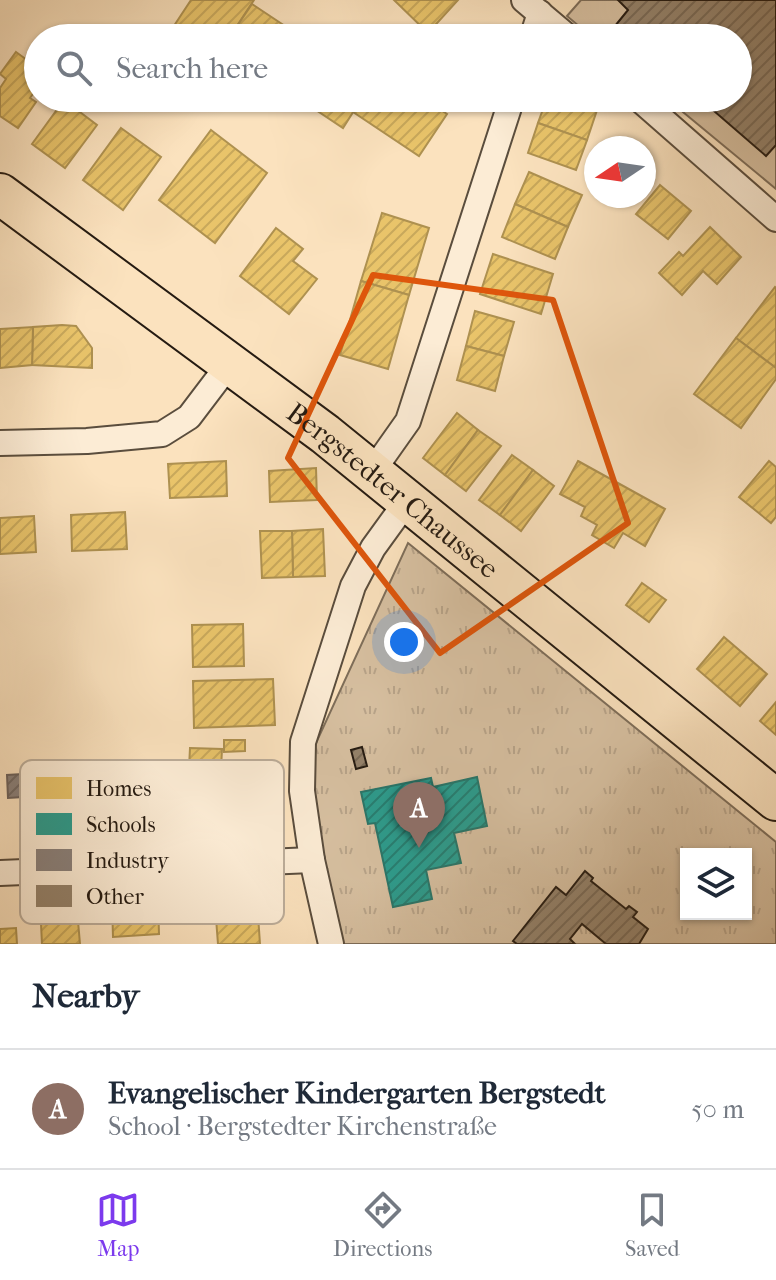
<!DOCTYPE html>
<html lang="en">
<head>
<meta charset="utf-8">
<style>
  body { margin:0; font-family:"IM FELL French Canon",serif; background:#f2f2f3; color:#1f2937 }
  .controls { position:absolute; right:24px; bottom:24px; display:grid; overflow:hidden; border-radius:0px; box-shadow:0 2px 6px #0004 }
  .controls button { width:72px; height:72px; display:grid; place-items:center; padding:0; border:0; border-bottom:2px solid #e0e1e3; background:#fff; color:#1f2937; font:40px sans-serif }
  .compass { position:absolute; left:584px; top:136px; width:72px; height:72px; border-radius:50%; background:#fff; box-shadow:0 2px 6px #0004; rotate:257deg }
  .you { position:absolute; left:404px; top:642px; width:28px; height:28px; margin:-20px; border:6px solid #fff; border-radius:50%; background:#1a73e8; box-shadow:0 0 0 12px #1a73e833 }
  .badge { display:grid; place-items:center; width:52px; height:52px; border-radius:50%; background:#7c3aed; color:#fff; font-size:26px; font-weight:700 }
  .pin { position:absolute; translate:-50% -66px; filter:drop-shadow(0 2px 4px #0008) }
  .pin::after { content:''; position:absolute; top:42px; width:28px; height:24px; background:inherit; clip-path:polygon(0 0,100% 0,50% 100%) }
  .list { margin:0; padding:0; list-style:none }
  h2 { display:flex; justify-content:space-between; align-items:center; height:104px; margin:0; padding:0 32px; font-size:34px }
  h2 small { font-size:26px; font-weight:400; color:#747a83 }
  .list li { display:grid; grid-template-columns:52px 1fr auto; gap:24px; align-items:center; box-sizing:border-box; height:120px; padding:0 32px; border-top:2px solid #e0e1e3 }
  .list b { display:block; font-size:30px; white-space:nowrap }
  .list p { margin:0; font-size:26px; white-space:nowrap; color:#747a83 }
  .list em { font-size:26px; font-style:normal; color:#747a83 }
  .icon { flex:none; width:44px; height:44px; fill:none; stroke:currentColor; stroke-width:2; stroke-linecap:round; stroke-linejoin:round }
  .map { position:relative; flex:none; width:776px; height:944px; overflow:hidden }
  .search { position:absolute; background:#fff; box-shadow:0 2px 6px #0004; left:24px; right:24px; top:24px; height:88px; display:flex; align-items:center; gap:20px; box-sizing:border-box; padding:0 28px; border-radius:44px; color:#747a83; font-size:30px }
  .sheet { height:224px; background:#fff }
  nav { display:flex; justify-content:space-around; align-items:center; box-sizing:border-box; height:112px; border-top:2px solid #e0e1e3; background:#fff; font-size:22px; color:#747a83 }
  nav a { display:grid; justify-items:center; gap:4px }
  nav .on { color:#7c3aed }
  .map>svg:first-child { display:block }
</style>
</head>
<body>
<div class="map">
<svg width="776" height="944" viewBox="0 0 776 944">
  <defs>
    <pattern id="grass-tufts" width="24" height="20" patternUnits="userSpaceOnUse" patternTransform="scale(2)"><rect width="24" height="20" fill="#d7c0a1"/><path d="M3 7l-1-3M5 7V3M7 7l1-3M15 17l-1-3M17 17v-4M19 17l1-3" fill="none" stroke="#b8a48a"/></pattern>
    <pattern id="homes-hatch" width="6" height="6" patternUnits="userSpaceOnUse" patternTransform="scale(2)"><rect width="6" height="6" fill="#e9c46a"/><path d="M-1 1l2-2M0 6l6-6M5 7l2-2" fill="none" stroke="#c8a85b"/></pattern>
    <pattern id="schools-hatch" width="6" height="6" patternUnits="userSpaceOnUse" patternTransform="scale(2)"><rect width="6" height="6" fill="#2a9d8f"/><path d="M-1 1l2-2M0 6l6-6M5 7l2-2" fill="none" stroke="#247f73"/></pattern>
    <pattern id="industry-hatch" width="6" height="6" patternUnits="userSpaceOnUse" patternTransform="scale(2)"><rect width="6" height="6" fill="#8a817c"/><path d="M-1 1l2-2M0 6l6-6M5 7l2-2" fill="none" stroke="#716964"/></pattern>
    <pattern id="building-hatch" width="6" height="6" patternUnits="userSpaceOnUse" patternTransform="scale(2)"><rect width="6" height="6" fill="#94826b"/><path d="M-1 1l2-2M0 6l6-6M5 7l2-2" fill="none" stroke="#796a57"/></pattern>
  </defs>
  <rect width="100%" height="100%" fill="#fbe2be"/>
  <filter id="stains"><feTurbulence type="fractalNoise" baseFrequency=".0025" numOctaves="4"/><feColorMatrix values="0 0 0 0 .2 0 0 0 0 .09 0 0 0 0 .02 0 0 0 .5 -.17"/></filter>
  <radialGradient id="worn" r=".72"><stop offset=".6" stop-color="#630" stop-opacity="0"/><stop offset="1" stop-color="#630" stop-opacity=".3"/></radialGradient>
  <path fill="url(#grass-tufts)" stroke="#7e6e5a" stroke-width="2" fill-rule="evenodd" d="M408,543L776,842V944H340L305,767ZM686,854H746V914H686Z"/>
  <path fill="#d7c0a1" stroke="#7e6e5a" stroke-width="2" d="M581,0H776V189L666,98H738V38H593L567,16Z"/>
  <g fill="url(#homes-hatch)" stroke="#ae9150" stroke-width="2">
    <path d="M191,0H254L229,38H166Z"/>
    <path d="M394,0H458L428,33Z"/>
    <path d="M252,4L303,38H229Z"/>
    <path d="M16,52L38,68V87L30,98L36,102L18,128L0,116V88L6,79L0,74Z"/>
    <path d="M298,98H362L343,128Z"/>
    <path d="M362,98H422L447,114L419,156L353,112Z"/>
    <path d="M547,98H563L597,110L587,140L538,123Z"/>
    <path d="M64,100L97,125L65,168L32,144Z"/>
    <path d="M538,123L587,140L576,170L528,153Z"/>
    <path d="M121,128L161,157L123,210L83,180Z"/>
    <path d="M211,130L267,173L215,243L159,200Z"/>
    <path d="M529,172L582,195L568,227L515,204Z"/>
    <path d="M660,185L691,211L668,239L636,214Z"/>
    <path d="M515,204L568,227L555,259L502,237Z"/>
    <path d="M382,213L429,228L409,295L361,281Z"/>
    <path d="M710,227L741,257L717,284L703,271L682,295L659,273L679,252L683,256Z"/>
    <path d="M276,228L303,249L293,261L317,279L289,314L240,276Z"/>
    <path d="M493,254L553,274L541,314L480,294Z"/>
    <path d="M361,281L409,295L388,369L340,355Z"/>
    <path d="M775,287L776,288V368L736,338Z"/>
    <path d="M475,311L514,322L504,356L466,346Z"/>
    <path d="M62,325L76,326L92,348V368L32,365L33,327Z"/>
    <path d="M33,327L32,365L0,368V329Z"/>
    <path d="M736,338L776,368V379L741,428L694,394Z"/>
    <path d="M466,346L504,356L495,391L457,380Z"/>
    <path d="M457,413L478,430L445,475L423,458Z"/>
    <path d="M478,430L501,446L466,491L445,475Z"/>
    <path d="M512,455L533,470L500,515L479,500Z"/>
    <path d="M226,461L227,496L170,498L168,464Z"/>
    <path d="M578,461L665,509L645,546L623,533L614,548L592,535L597,525L581,516L585,507L560,494Z"/>
    <path d="M769,461L776,467V517L771,523L739,497Z"/>
    <path d="M316,468L317,500L270,502L269,471Z"/>
    <path d="M533,470L554,486L521,531L500,515Z"/>
    <path d="M125,512L127,549L72,551L71,515Z"/>
    <path d="M34,516L36,552L0,554V518Z"/>
    <path d="M323,529L325,576L293,577L292,531Z"/>
    <path d="M260,531H292L293,577L262,578Z"/>
    <path d="M642,583L666,600L649,622L626,605Z"/>
    <path d="M243,624L244,666L193,667L192,625Z"/>
    <path d="M724,637L767,674L740,706L697,669Z"/>
    <path d="M273,679L275,725L194,728L193,681Z"/>
    <path d="M776,702V735L760,721Z"/>
    <path d="M224,740H245V751L224,752Z"/>
    <path d="M190,748L222,749L220,790L188,788Z"/>
    <path d="M158,900L159,934L113,937L112,902Z"/>
    <path d="M258,915L260,944H218L216,918Z"/>
    <path d="M78,921L80,944H42L41,924Z"/>
    <path d="M16,928L17,944H0V929Z"/>
  </g>
  <path fill="url(#schools-hatch)" stroke="#28766a" stroke-width="2" d="M477,777L487,826L454,833L461,863L426,870L432,899L393,907L375,823L368,824L361,792L431,778L433,787Z"/>
  <path fill="url(#industry-hatch)" stroke="#6c625c" stroke-width="2" d="M22,774L23,797L8,798L7,775Z"/>
  <g fill="url(#building-hatch)" stroke="#251b12" stroke-width="2">
    <path d="M776,0V145L766,156L699,98H738V38H628L615,26L628,10L618,0Z"/>
    <path d="M362,747L367,766L356,769L351,750Z"/>
    <path d="M585,871L593,878L591,881L626,909L629,906L637,912L633,917L648,929L639,944H606L582,924L570,939L575,944H517L513,941L556,887L566,895Z"/>
  </g>
  <g fill="none" stroke-linecap="round" stroke-linejoin="round">
    <g stroke="#5a4d3d" stroke-width="28">
      <g id="minor">
        <path d="M524,0L569,38"/>
        <path d="M532,38L540,13"/>
        <path d="M638,98L776,219"/>
        <path d="M0,443L87,441L162,434L189,417L230,363"/>
        <path d="M372,472L408,421L512,98"/>
        <path d="M0,873L312,860"/>
        <path d="M331,944L312,860L302,791L303,742L353,586L373,548L407,501"/>
      </g>
    </g>
    <g stroke="#251b12" stroke-width="44">
      <g id="primary">
        <path id="s1" d="M0,194L325,434L776,800"/>
      </g>
    </g>
    <use href="#minor" stroke="#fcecd5" stroke-width="24"/>
    <use href="#primary" stroke="#fbe2be" stroke-width="40"/>
  </g>
  <path fill="none" stroke="#de560c" stroke-width="6" stroke-linejoin="round" d="M373,275L553,300L628,523L440,653L288,458Z"/>
  <g text-anchor="middle" dominant-baseline="central" stroke-width="8" stroke-linejoin="round" paint-order="stroke">
    <g font-size="28" fill="#251b12" stroke="#fcecd5">
      <text stroke="none"><textPath href="#s1" startOffset="492">Bergstedter Chaussee</textPath></text>
    </g>
  </g>
  <rect x="20" y="760" width="264" height="164" rx="12" fill="#fcecd5" stroke="#bcad9a" stroke-width="2"/>
  <rect x="36" y="777" width="36" height="22" fill="#e9c46a"/>
  <rect x="36" y="813" width="36" height="22" fill="#2a9d8f"/>
  <rect x="36" y="849" width="36" height="22" fill="#8a817c"/>
  <rect x="36" y="885" width="36" height="22" fill="#94826b"/>
  <g font-size="22" fill="#251b12">
    <text x="86" y="796">Homes</text>
    <text x="86" y="832">Schools</text>
    <text x="86" y="868">Industry</text>
    <text x="86" y="904">Other</text>
  </g>
  <rect width="100%" height="100%" filter="url(#stains)"/>
  <rect width="100%" height="100%" fill="url(#worn)"/>
</svg>
<div class="controls">
<button><svg class="icon" aria-label="layers" viewBox="0 0 24 24"><path d="M12 4l9 5-9 5-9-5zM3 14l9 5 9-5"/></svg></button>
</div>
<svg class="compass" viewBox="-18 -18 36 36"><path d="M0-13l5 13h-10z" fill="#e53935"/><path d="M0 13l5-13h-10z" fill="#747a83"/></svg>
<div class="you"></div>
<div class="pin badge" style="left:419px;top:848px;background:#8d6e63">A</div>
<div class="search"><svg class="icon" aria-label="search" viewBox="0 0 24 24"><circle cx="10" cy="10" r="6"/><path d="M15 15l6 6"/></svg>Search here</div>
</div>
<section class="sheet">
<h2>Nearby<small></small></h2>
<ul class="list">
<li><span class="badge" style="background:#8d6e63">A</span><div><b>Evangelischer Kindergarten Bergstedt</b><p>School · Bergstedter Kirchenstraße</p></div><em>50 m</em></li>
</ul>
</section>
<nav>
<a class="on"><svg class="icon" aria-label="map" viewBox="0 0 24 24"><path d="M3 6l6-2 6 2 6-2v14l-6 2-6-2-6 2zM9 4v14M15 6v14"/></svg>Map</a>
<a><svg class="icon" aria-label="directions" viewBox="0 0 24 24"><path d="M12 3l9 9-9 9-9-9zM9 14v-3h6M13 9l2 2-2 2"/></svg>Directions</a>
<a><svg class="icon" aria-label="saved" viewBox="0 0 24 24"><path d="M7 4h10v16l-5-4-5 4z"/></svg>Saved</a>
</nav>
</body>
</html>
